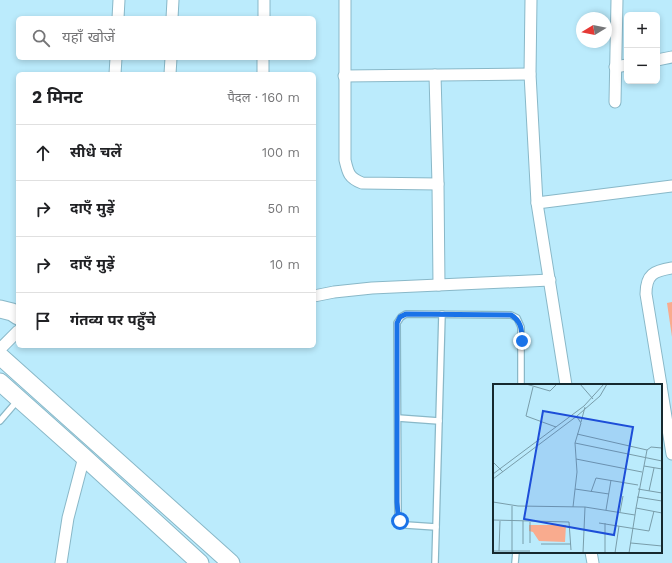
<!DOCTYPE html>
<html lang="hi">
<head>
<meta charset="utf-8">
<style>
  body { margin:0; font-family:"Work Sans","Noto Sans Devanagari",sans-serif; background:#f2f2f2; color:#202124 }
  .controls { position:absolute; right:12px; top:12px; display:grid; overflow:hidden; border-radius:6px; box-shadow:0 2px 6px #0003 }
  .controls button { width:36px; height:36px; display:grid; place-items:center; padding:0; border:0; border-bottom:1px solid #e0e0e0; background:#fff; color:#202124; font:20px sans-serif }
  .compass { position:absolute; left:576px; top:12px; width:36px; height:36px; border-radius:50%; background:#fff; box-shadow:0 2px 6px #0003; rotate:260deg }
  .stop { position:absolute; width:12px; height:12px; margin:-9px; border:3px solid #1a73e8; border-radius:50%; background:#fff }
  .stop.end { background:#1a73e8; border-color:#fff; box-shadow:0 1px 4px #0008 }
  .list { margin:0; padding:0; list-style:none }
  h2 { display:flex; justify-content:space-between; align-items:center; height:52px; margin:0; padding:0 16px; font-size:17px }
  h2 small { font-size:13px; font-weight:400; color:#757577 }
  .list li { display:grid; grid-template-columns:26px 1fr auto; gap:12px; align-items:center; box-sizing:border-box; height:56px; padding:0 16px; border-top:1px solid #e0e0e0 }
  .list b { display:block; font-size:15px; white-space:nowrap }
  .list em { font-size:13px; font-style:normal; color:#757577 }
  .icon { flex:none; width:22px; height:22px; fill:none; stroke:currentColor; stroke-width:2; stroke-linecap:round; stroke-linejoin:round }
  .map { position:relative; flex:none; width:672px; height:563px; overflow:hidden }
  .search { position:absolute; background:#fff; box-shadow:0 2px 6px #0003; left:16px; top:16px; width:300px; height:44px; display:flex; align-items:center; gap:10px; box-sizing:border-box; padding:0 14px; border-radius:6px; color:#757577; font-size:15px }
  .panel { position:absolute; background:#fff; box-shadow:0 2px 6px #0003; left:16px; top:72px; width:300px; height:276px; border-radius:6px }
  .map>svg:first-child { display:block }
</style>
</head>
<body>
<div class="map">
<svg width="672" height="563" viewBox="0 0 672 563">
  <rect width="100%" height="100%" fill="#bbebfc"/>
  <path fill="#f9ab8e" d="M672,302V337L667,303Z"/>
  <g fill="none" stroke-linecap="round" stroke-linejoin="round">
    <g stroke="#89b8c8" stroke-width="8">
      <g id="lane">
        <path d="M398,418L439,421"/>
        <path d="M0,421L18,400"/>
        <path d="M436,527L406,525L400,521L398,514L397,323L401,317L406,314L511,315L517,318L521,327V385"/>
        <path d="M435,563L442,314"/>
        <path d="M515,563L516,552"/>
      </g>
    </g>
    <g stroke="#89b8c8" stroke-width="13">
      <g id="street">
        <path d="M345,0V160C348,173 349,178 362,183L438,184"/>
        <path d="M531,0L530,74L537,203L566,385"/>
        <path d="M118,18L119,0"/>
        <path d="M172,18L173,0"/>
        <path d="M264,18V0"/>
        <path d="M657,60L672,57"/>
        <path d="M615,67L627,65"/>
        <path d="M115,74L116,58"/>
        <path d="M170,74L171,58"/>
        <path d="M263,74V58"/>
        <path d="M435,75L438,184L439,285"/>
        <path d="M344,76L530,74"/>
        <path d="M615,102L617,0"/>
        <path d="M537,203L672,186"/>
        <path d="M314,296L334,292L372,288L550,280"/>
        <path d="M0,349L18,331"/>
        <path d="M661,385L646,294C646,274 654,271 672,268"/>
        <path d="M661,386L672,454"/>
        <path d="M591,552L593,563"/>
        <path d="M61,563L68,518L84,457"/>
      </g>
    </g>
    <g stroke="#89b8c8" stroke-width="19">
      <g id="primary">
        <path d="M0,309L12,312L18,316"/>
        <path d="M0,356L231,563"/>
        <path d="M0,382L84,457L200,563"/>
      </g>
    </g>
    <use href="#lane" stroke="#fff" stroke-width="5.5"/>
    <use href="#street" stroke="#fff" stroke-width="11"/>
    <use href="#primary" stroke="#fff" stroke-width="17"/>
  </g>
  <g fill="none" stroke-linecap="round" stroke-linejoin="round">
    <path stroke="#1a73e8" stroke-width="5" d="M400,521L398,514L397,502V323L400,317L406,314L511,315C521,321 522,329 522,341"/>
  </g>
  <g transform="translate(493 384)">
    <rect width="169" height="169" fill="#bbebfc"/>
    <path d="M36,141H73L72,158L46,157L40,148L36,147Z" fill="#f9ab8e"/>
    <path fill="none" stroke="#799daa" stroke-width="1" d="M33,0L57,7L64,0M87,0L100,15M40,3L33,32L63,43M88,38L92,23M84,50L154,66L143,124M82,59L169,77M154,66L158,63L169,64M83,75L149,88M0,78L10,88M151,82L169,85M0,90L91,22L111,0M0,95L84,32L107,12L114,0M82,105L116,110M145,105L169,109M156,107L161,84M98,108L103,94L145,101M144,113L169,117M0,118L25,122L92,123L142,131L143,124L169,129M19,122V169M80,123L84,88L82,59L88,39L84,33M113,126L118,96M127,128L130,112M0,136L76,138L78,166M30,137V160M106,139L156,147L161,127M37,159V138M138,159L169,162M48,160H78M0,167H37M6,167L7,137M90,169L92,123M112,169V139M122,169L126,142M136,169L142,131"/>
    <path fill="#1d4ed8" fill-opacity="0.15" stroke="#1d4ed8" stroke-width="2" d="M50,27L140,43L121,151L31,135Z"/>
    <rect width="169" height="169" fill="none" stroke="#16292f" stroke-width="2"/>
  </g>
</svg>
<div class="controls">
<button>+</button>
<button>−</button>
</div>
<svg class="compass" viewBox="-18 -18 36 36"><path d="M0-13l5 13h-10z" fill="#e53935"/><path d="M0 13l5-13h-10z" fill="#757577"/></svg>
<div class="stop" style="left:400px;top:521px"></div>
<div class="stop end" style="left:522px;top:341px"></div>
<div class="search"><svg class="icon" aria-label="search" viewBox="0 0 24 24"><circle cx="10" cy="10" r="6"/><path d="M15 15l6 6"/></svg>यहाँ खोजें</div>
<section class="panel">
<h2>2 मिनट<small>पैदल · 160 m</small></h2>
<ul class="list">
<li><svg class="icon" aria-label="ahead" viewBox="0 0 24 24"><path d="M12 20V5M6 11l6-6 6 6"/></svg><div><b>सीधे चलें</b></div><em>100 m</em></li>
<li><svg class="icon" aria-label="right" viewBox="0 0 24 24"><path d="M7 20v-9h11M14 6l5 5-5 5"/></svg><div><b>दाएँ मुड़ें</b></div><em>50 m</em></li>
<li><svg class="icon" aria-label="right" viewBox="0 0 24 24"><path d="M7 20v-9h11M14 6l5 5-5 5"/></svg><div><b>दाएँ मुड़ें</b></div><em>10 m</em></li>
<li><svg class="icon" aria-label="arrive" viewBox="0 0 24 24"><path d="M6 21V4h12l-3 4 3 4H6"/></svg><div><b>गंतव्य पर पहुँचे</b></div></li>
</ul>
</section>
</div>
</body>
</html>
